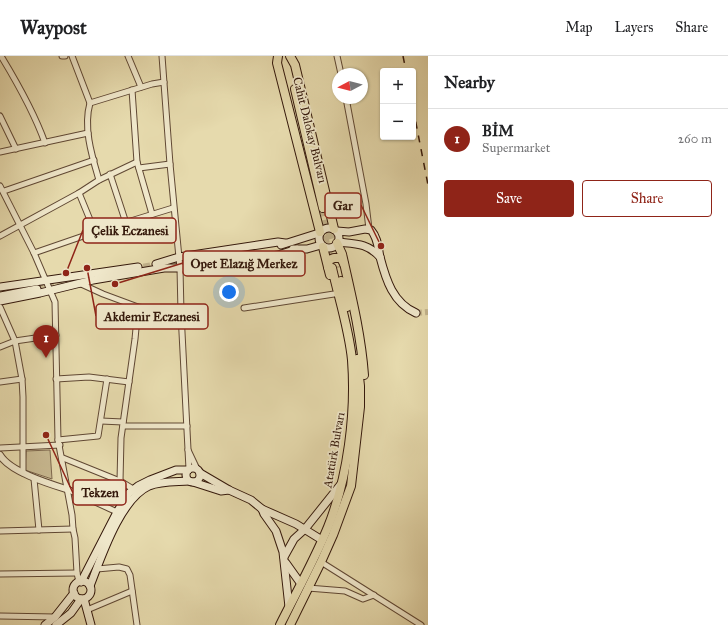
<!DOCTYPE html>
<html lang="en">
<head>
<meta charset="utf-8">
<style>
  body { margin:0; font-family:"IM FELL Great Primer",serif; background:#f6f6f6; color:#202124 }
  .controls { position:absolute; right:12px; top:12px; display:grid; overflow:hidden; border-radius:4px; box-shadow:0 1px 3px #0004 }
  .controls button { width:36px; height:36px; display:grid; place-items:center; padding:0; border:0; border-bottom:1px solid #e0e0e0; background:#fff; color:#202124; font:20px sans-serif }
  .compass { position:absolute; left:332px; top:12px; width:36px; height:36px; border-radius:50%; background:#fff; box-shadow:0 1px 3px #0004; rotate:263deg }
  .you { position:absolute; left:229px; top:236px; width:14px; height:14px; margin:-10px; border:3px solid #fff; border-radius:50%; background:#1a73e8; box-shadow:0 0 0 6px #1a73e833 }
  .badge { display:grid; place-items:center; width:26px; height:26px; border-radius:50%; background:#8f2418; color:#fff; font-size:13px; font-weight:700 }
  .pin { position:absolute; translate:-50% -33px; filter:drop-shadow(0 1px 2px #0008) }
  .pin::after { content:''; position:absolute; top:21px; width:14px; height:12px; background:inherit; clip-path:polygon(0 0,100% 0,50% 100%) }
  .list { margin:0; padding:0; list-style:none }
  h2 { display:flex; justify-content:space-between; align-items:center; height:52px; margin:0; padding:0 16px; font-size:17px }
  h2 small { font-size:13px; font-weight:400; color:#757577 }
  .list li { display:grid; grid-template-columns:26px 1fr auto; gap:12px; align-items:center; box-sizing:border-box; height:60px; padding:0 16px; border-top:1px solid #e0e0e0 }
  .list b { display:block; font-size:15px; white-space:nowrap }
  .list p { margin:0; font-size:13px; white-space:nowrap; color:#757577 }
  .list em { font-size:13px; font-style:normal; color:#757577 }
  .actions { display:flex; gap:8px; padding:12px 16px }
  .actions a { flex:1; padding:9px 0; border:1px solid #8f2418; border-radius:4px; text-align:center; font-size:14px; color:#8f2418 }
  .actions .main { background:#8f2418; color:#fff }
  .map { position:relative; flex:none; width:428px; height:569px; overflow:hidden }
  header { display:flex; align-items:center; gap:24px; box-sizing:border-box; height:56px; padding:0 20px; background:#fff; border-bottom:1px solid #e0e0e0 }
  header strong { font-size:19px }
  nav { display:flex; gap:22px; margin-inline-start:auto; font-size:14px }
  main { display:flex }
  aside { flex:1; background:#fff }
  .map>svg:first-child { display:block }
</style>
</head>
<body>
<header>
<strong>Waypost</strong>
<nav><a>Map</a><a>Layers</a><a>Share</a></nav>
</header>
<main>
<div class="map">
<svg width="428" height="569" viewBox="0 0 428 569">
  <rect width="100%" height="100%" fill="#e6daad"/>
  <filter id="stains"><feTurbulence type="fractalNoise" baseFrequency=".005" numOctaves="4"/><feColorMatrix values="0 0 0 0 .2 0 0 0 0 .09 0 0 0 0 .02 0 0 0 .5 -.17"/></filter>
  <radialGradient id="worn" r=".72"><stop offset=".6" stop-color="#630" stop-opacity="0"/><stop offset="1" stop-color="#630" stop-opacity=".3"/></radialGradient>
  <path fill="#c8b991" stroke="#7e684e" d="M50,394L52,423L25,414L26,395Z"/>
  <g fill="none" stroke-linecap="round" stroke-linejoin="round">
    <path stroke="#c2b38d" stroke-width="6" stroke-dasharray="6 3" stroke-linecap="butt" d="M416,257L428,256"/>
    <g stroke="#c2b38d" stroke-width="7" stroke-dasharray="7 3.5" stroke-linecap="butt">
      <path d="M133,213L190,203"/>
      <path d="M37,233L68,227"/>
    </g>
    <g stroke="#c2b38d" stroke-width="8" stroke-dasharray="8 4" stroke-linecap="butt">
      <path d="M323,152L338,212"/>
      <path d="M321,168L329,200"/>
    </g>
    <g stroke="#604834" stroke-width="7">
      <g id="minor">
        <path d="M1,0C18,28 34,56 45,87"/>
        <path d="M62,0H65"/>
        <path d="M72,0L90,47L152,28L164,26"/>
        <path d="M128,0L141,31"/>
        <path d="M162,0L170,108L180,212L181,257L189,413"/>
        <path d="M337,0L341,18"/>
        <path d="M132,34L137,106L152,158"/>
        <path d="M346,42L366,148L369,173"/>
        <path d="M90,47C83,72 92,100 99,124"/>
        <path d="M0,60L16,93"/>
        <path d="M0,96L88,77"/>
        <path d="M139,112L170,108"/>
        <path d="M110,118L126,167"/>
        <path d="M0,130L34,197L55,246L58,384L72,459L73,473L75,482L77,517L79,526"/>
        <path d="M4,135L94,104"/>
        <path d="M79,137L95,176"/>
        <path d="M0,180L79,137L99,124L137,106"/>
        <path d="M34,197L95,176L173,152"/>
        <path d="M79,227L103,238L138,251L135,283L121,382L120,425"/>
        <path d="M0,251L15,285L22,323L23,341V417"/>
        <path d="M138,251L181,257"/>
        <path d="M244,252L334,238"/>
        <path d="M0,291L15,285L56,279"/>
        <path d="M56,323L89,321L129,326"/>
        <path d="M0,326L22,323"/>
        <path d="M101,365L123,366"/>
        <path d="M123,370H187"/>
        <path d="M58,384L98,380L107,323"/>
        <path d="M0,392L60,389"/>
        <path d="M188,394L197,413"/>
        <path d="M63,402L120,425L133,433"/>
        <path d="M34,423L39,474"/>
        <path d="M69,434L117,456"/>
        <path d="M0,475L73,473"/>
        <path d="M321,506L421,569"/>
        <path d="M97,513L119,511L127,513L130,519L137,569"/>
        <path d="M0,518L77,517"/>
        <path d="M308,532L345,535L363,543L374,539"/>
        <path d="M87,554L132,535"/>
        <path d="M0,560L55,561"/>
      </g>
    </g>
    <g stroke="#604834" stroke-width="8">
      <path id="tertiary" d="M0,399C10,416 50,428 69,434"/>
    </g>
    <g stroke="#34180b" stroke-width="9">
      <g id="secondary">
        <circle cx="329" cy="182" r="10"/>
        <path d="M337,175L349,176L365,173L371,174C378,182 378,192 380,201C386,224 393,247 416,257"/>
        <path d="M338,186C356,188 367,187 380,201"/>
        <path d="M281,189L319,177"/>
        <path d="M293,193H307L321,189"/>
        <path d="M156,208L179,201L278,186L285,187"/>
        <path d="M0,231L138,211"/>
        <path d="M0,240L37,233"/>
        <path d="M0,245L40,237L93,224L164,212H191L259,202L278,199L297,193"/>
        <circle cx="193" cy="419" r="7"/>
        <path d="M200,417L229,434L251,444L262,453L264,458L276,475L283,496L289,551"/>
        <path d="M193,426L221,435L229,434"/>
        <path d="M262,453L296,468L322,484"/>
        <path d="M284,501L294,483L305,473L341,428"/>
        <path d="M286,507L301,528"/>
        <circle cx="82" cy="534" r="9"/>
        <path d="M81,526L117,456L129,437L138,430L150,424L176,414H188"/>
        <path d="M90,530C101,502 120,443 149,430C161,425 176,426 189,425"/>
        <path d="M84,543L91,569"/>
        <path d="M45,569L55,561L74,537"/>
        <path d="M56,569L71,557L81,543"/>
      </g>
    </g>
    <g stroke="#34180b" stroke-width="10">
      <g id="primary">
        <path d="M278,0L277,7L320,176"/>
        <path d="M290,0L295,9L334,173"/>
        <path d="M295,33L323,152"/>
        <path d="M337,187L342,198C351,238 361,278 364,319"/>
        <path d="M323,191L330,219"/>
        <path d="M328,211L329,204L334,202H341L344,208"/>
        <path d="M341,225L347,251"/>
        <path d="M280,569C296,537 314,505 328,471C348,421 356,357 352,304C349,273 339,243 332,212"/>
        <path d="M290,569L321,506L333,479L351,430L360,351V330L357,303"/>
      </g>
    </g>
    <use href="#minor" stroke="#efe7ca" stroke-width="5"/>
    <use href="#tertiary" stroke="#efe7ca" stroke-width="6"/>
    <use href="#secondary" stroke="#efe7ca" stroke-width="7"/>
    <use href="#primary" stroke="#e6daad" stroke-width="8"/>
    <g stroke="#34180b" stroke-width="1.5" stroke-dasharray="7 7" stroke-linecap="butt">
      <path d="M403,0L406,15"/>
      <path d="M413,52L428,129"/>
    </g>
  </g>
  <g text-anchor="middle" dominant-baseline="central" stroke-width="3.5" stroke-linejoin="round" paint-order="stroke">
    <g font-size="12" fill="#34180b" stroke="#efe7ca">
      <text transform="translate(310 74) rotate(76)">Cahit Dalokay Bulvarı</text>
      <text transform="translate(334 394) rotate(-80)">Atatürk Bulvarı</text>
    </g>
  </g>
  <path fill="none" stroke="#8f2418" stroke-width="1.5" d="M381 190L361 149M66 217L83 174M115 228L183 207M87 212L96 260M46 379L73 437"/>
  <g fill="#8f2418" stroke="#efe7ca" stroke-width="1.5">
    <circle cx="381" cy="190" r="4"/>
    <circle cx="66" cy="217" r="4"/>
    <circle cx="115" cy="228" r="4"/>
    <circle cx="87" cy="212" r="4"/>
    <circle cx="46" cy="379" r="4"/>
  </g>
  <g fill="#efe7ca" stroke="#8f2418" stroke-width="1.5">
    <rect x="325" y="137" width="36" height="25" rx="4"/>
    <rect x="83" y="162" width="93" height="25" rx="4"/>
    <rect x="183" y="195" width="122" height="25" rx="4"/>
    <rect x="96" y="248" width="112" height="25" rx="4"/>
    <rect x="73" y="424" width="53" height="25" rx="4"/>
  </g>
  <g font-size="13" text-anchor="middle" font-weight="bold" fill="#34180b">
    <text x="343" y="154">Gar</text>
    <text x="130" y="179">Çelik Eczanesi</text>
    <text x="244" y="212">Opet Elazığ Merkez</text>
    <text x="152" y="265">Akdemir Eczanesi</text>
    <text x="100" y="441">Tekzen</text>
  </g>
  <rect width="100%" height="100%" filter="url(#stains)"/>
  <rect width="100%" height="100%" fill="url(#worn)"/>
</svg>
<div class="controls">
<button>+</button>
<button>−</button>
</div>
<svg class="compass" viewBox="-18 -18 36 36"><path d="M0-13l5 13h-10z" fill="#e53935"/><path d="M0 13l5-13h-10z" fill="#757577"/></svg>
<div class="you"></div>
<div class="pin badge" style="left:46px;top:302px">1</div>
</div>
<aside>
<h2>Nearby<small></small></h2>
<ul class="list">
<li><span class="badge">1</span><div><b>BİM</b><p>Supermarket</p></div><em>260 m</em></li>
</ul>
<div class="actions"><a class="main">Save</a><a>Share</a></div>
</aside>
</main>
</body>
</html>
